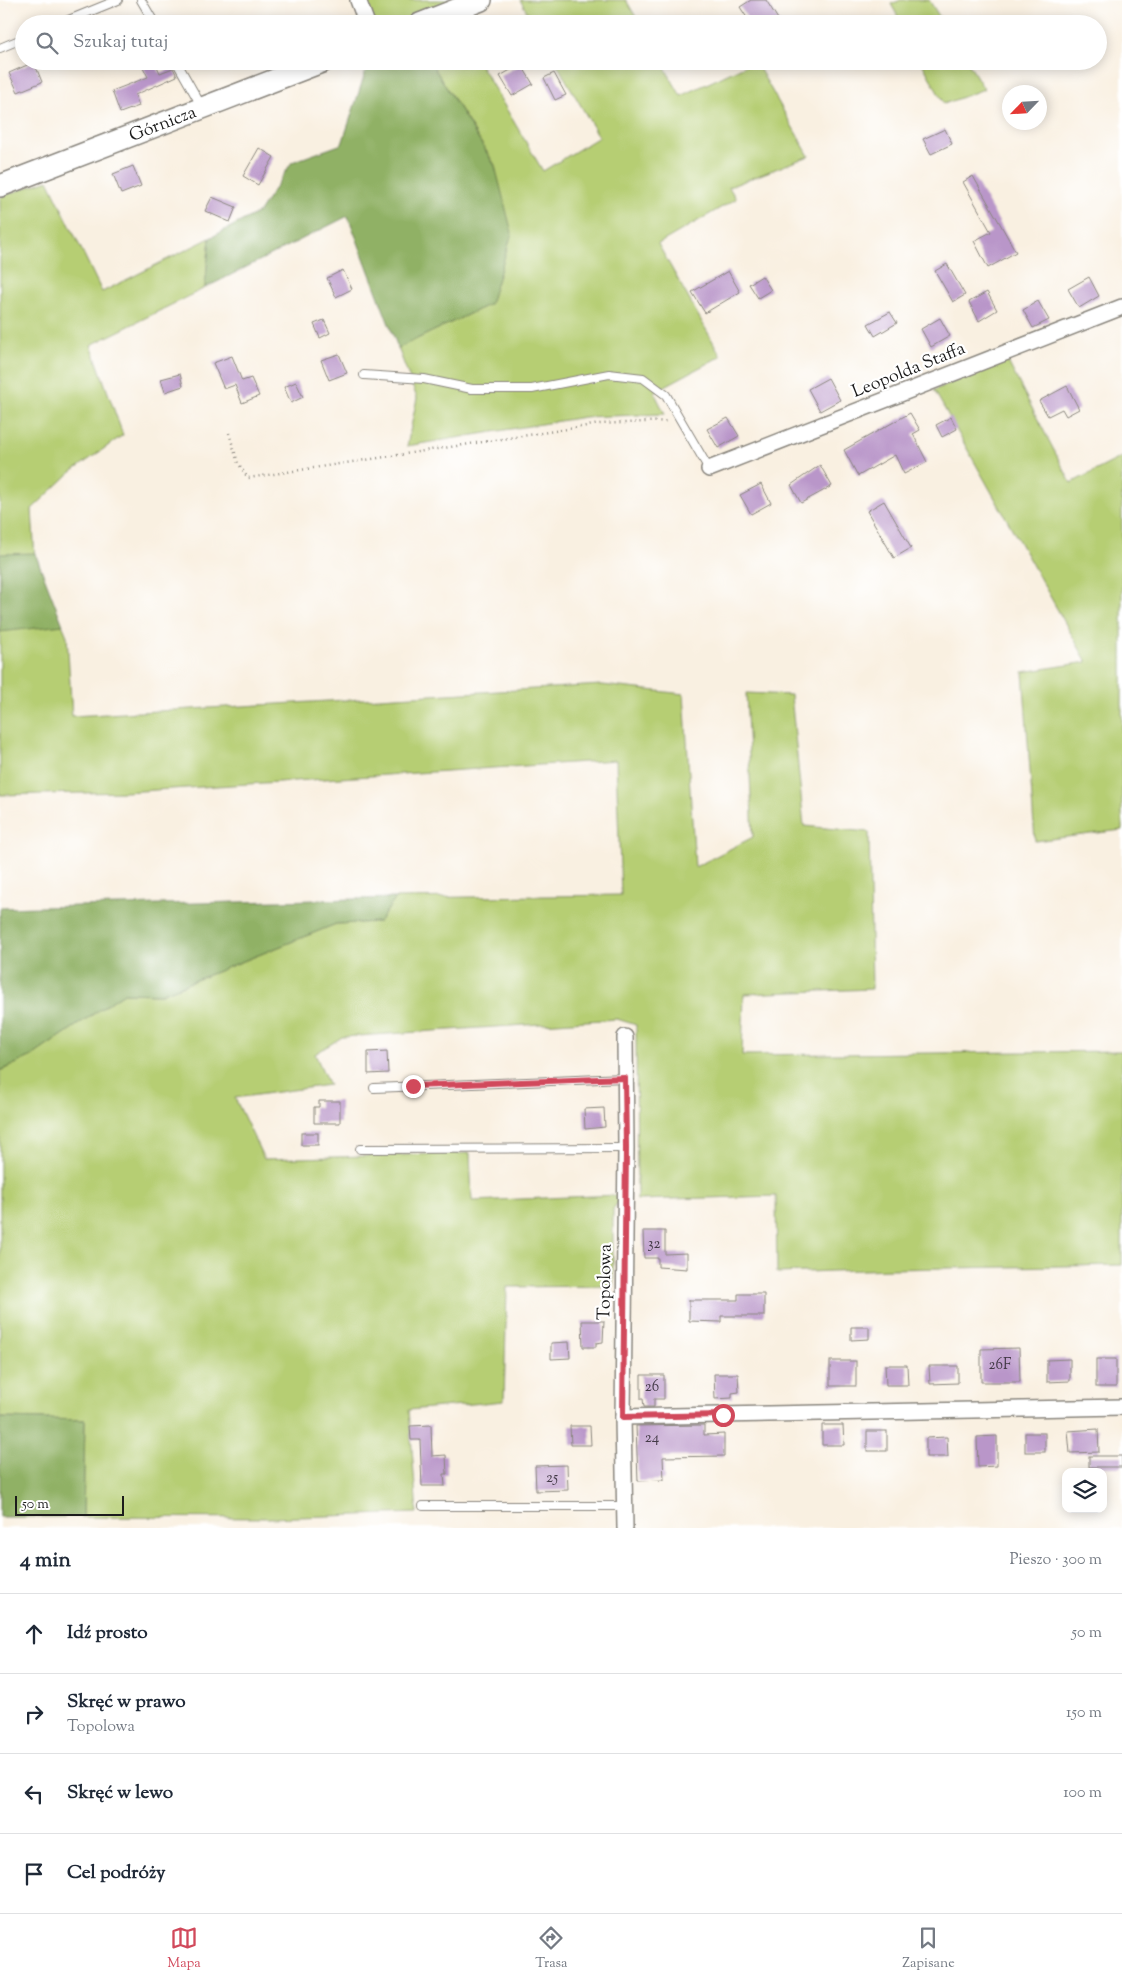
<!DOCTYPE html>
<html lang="pl">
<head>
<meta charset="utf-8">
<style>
  body { margin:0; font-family:"Sorts Mill Goudy",serif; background:#f2f2f3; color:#1f2937 }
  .controls { position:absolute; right:15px; bottom:15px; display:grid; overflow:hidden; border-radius:10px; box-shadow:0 2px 12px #0003 }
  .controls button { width:45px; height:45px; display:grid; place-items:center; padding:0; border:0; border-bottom:1px solid #e0e1e3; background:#fff; color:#1f2937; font:25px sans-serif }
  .compass { position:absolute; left:1002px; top:85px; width:45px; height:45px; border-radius:50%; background:#fff; box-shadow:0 2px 12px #0003; rotate:245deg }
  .scale { position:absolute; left:15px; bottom:12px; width:109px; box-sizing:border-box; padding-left:5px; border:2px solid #1c1c1c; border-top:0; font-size:14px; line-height:18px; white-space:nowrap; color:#1c1c1c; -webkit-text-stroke:4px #fff; paint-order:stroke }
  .stop { position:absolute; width:15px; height:15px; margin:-11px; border:4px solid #d1495b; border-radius:50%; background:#fff }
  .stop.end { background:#d1495b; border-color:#fff; box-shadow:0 1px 5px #0008 }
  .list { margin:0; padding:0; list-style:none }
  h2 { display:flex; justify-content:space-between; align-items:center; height:65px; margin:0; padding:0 20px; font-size:21px }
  h2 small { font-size:16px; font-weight:400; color:#747a83 }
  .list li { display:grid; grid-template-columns:32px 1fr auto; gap:15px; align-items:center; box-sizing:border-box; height:80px; padding:0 20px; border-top:1px solid #e0e1e3 }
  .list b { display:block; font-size:19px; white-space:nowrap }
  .list p { margin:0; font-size:16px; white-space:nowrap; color:#747a83 }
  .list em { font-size:16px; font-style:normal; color:#747a83 }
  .icon { flex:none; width:28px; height:28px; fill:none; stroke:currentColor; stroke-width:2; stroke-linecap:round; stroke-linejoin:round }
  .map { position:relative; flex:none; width:1122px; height:1528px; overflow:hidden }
  .search { position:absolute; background:#fff; box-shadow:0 2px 12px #0003; left:15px; right:15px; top:15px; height:55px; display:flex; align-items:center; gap:12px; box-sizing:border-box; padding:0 18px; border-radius:28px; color:#747a83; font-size:19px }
  .sheet { height:385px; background:#fff }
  nav { display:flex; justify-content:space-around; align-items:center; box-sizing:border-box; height:70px; border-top:1px solid #e0e1e3; background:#fff; font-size:14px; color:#747a83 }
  nav a { display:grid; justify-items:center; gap:2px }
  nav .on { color:#d1495b }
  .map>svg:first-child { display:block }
</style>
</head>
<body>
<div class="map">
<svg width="1122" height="1528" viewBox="0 0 1122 1528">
  <rect width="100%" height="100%" fill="#fff"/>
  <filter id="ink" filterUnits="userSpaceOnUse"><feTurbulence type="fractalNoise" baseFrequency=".02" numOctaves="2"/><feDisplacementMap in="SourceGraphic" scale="10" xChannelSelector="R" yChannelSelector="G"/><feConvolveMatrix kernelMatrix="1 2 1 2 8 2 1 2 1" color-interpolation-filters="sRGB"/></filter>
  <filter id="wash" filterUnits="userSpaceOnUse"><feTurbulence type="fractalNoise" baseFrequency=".0096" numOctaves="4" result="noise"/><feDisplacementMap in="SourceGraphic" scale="20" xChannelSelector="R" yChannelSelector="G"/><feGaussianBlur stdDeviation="1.12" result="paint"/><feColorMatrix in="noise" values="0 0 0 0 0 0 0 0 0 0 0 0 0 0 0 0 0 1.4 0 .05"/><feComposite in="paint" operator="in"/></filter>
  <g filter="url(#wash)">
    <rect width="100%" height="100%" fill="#f9f0e1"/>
    <g fill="#b6ce73" stroke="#697548">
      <path d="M365,0H453L398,24H375Z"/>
      <path d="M520,0H626L640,24H534Z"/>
      <path d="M901,0H929L944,24H902L891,4Z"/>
      <path d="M430,61H478L543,171L599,137L555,61H661L681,96L755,61L809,156L729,187L736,199L658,244L721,356L654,392L665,414L584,417L407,446L417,398L398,348L490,304L495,165Z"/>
      <path d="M921,61H967L984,89L944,104Z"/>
      <path d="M48,180L102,292L210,238L205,288L91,345L123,435L70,473L32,509L35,560L67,636L72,716L602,685L684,694L695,867L753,837L746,693L791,695L804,826L869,832L872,989L744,994L742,1055L1122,1051V1265L891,1269L777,1273L776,1196L637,1200L636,1025L617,1019L342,1037L315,1054L329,1085L235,1098L264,1159L470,1153L472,1201L618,1195L620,1200L613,1209V1286L507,1287L504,1401L409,1410L417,1513L269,1518L83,1517L85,1420L0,1418V1071L32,1056L124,993L161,994L336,924L379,922L396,898L621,895L616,760L125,792L0,795V197Z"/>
      <path d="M1007,360L1071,483L1122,457V830L1035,841L1023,672L1087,662L934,390Z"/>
    </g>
    <g fill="#90b165" stroke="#566640">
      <path d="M369,61H430L495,166L512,233L490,304L398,348L348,216L205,288L210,238L259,212L292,162L342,144Z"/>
      <path d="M35,553L63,625L0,632V554Z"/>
      <path d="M396,898L379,922L336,924L161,994L124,993L32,1056L0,1071V908Z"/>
      <path d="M0,1418L85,1420L83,1517H0Z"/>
    </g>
    <g id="blocks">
      <g fill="#b996c9">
        <path d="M751,0H766L781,24H751L740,7Z"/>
        <path d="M34,62L42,82L18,92L9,73Z"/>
        <path d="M155,62L160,73L173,68L177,76L135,95L139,106L120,113L112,91L148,77L143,67Z"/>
        <path d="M521,64L533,84L512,96L500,76Z"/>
        <path d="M554,73L566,95L555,100L544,78Z"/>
        <path d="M945,129L952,144L931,154L923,139Z"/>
        <path d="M259,148L274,157L258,185L243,176Z"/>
        <path d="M133,166L141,186L121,194L113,174Z"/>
        <path d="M973,176L1016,252L988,268L974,241L991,232L963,182Z"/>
        <path d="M212,197L236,207L230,222L205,211Z"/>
        <path d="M947,264L965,295L953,302L935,271Z"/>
        <path d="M343,270L352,289L336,297L327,278Z"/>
        <path d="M728,271L740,292L705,313L692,292Z"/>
        <path d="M762,276L771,290L758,298L749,284Z"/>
        <path d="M1089,277L1099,296L1079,308L1068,289Z"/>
        <path d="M987,292L997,310L979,321L969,302Z"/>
        <path d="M1038,301L1049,320L1033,328L1023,310Z"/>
        <path d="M890,312L897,323L875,336L868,324Z"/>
        <path d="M940,318L950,336L931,347L921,329Z"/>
        <path d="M324,320L330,333L320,338L314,324Z"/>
        <path d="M339,354L347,373L329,380L321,360Z"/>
        <path d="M232,356L242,381L251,378L259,396L242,403L235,385L224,389L213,363Z"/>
        <path d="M180,374L183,386L165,392L161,379Z"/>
        <path d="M828,378L840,400L820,411L808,389Z"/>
        <path d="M296,382L303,397L291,403L284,387Z"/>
        <path d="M1067,386L1079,409L1066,416L1062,409L1048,416L1039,401Z"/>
        <path d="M910,413L920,430L913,434L927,462L904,474L895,455L858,476L844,450Z"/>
        <path d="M951,417L957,429L942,437L936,425Z"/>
        <path d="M728,418L739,436L718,448L707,429Z"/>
        <path d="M820,465L832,486L801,503L791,485Z"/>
        <path d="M761,484L771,503L751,514L740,495Z"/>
        <path d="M884,501L911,548L894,558L867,511Z"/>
        <path d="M387,1051L388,1073L368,1074V1052Z"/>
        <path d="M319,1101H340V1123H314V1107H319Z"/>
        <path d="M604,1108L605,1127L585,1129L584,1109Z"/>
        <rect x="301" y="1133" width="17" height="12"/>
        <path d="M643,1231H665V1254L687,1253V1269L658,1267V1258H644Z"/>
        <path d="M738,1294H764V1316H721V1322L689,1321V1300H738Z"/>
        <path d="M582,1321H604L603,1342L596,1343V1347H583Z"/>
        <path d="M851,1327H869V1339L851,1340Z"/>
        <path d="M569,1342L570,1358L551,1359V1343Z"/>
        <path d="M1019,1348L1020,1382H981V1349Z"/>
        <path d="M1070,1359V1381L1047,1382V1360Z"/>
        <rect x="1096" y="1359" width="20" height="28"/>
        <rect x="830" y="1361" width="26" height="25"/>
        <path d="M885,1365H907L908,1385H886Z"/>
        <path d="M929,1366H958V1383L930,1384Z"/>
        <path d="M714,1374H738L739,1392L732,1393V1398L715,1399Z"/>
        <path d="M641,1375H664V1399H654V1407H644L643,1399H641Z"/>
        <path d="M431,1425L432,1456L446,1455L447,1474H444L445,1486H422L420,1440H411L410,1426Z"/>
        <path d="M704,1425V1435L724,1434V1456L663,1457L664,1480L638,1481L636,1426Z"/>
        <path d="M822,1425H843L844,1445H822Z"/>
        <path d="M570,1426H590L591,1445H571Z"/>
        <path d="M1098,1429L1099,1452L1070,1453L1068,1431Z"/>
        <rect x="867" y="1431" width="20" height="20"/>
        <rect x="1025" y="1433" width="20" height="19"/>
        <path d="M997,1436V1466L978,1467L977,1437Z"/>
        <path d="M947,1437L948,1457H926V1438Z"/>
        <rect x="1089" y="1456" width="33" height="11"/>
        <path d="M567,1465L568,1490L536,1491L535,1466Z"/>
      </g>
    </g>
  </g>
  <g filter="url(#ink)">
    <use href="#blocks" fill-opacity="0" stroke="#8a867e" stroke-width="1"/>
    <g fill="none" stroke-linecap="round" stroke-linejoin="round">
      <g stroke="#8a867e" stroke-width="10">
        <g id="lane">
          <path d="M141,0L155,24"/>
          <path d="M59,24L118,0"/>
          <path d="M0,48L24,38"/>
          <path d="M176,61L202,107"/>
          <path d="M364,375L424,379L472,389H532L609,374L643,378L666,395L709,469"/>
          <path d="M374,1088L625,1078"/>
          <path d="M360,1149L626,1148"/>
          <path d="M423,1506H625"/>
        </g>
      </g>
      <g stroke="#8a867e" stroke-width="18">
        <g id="street">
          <path d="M358,0L367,24"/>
          <path d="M709,469L1122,307"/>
          <path d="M625,1037L626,1148L623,1417L625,1528"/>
          <path d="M623,1417L1122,1407"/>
        </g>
      </g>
      <g stroke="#8a867e" stroke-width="24">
        <g id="secondary">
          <path d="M420,24L481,0"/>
          <path d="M0,186L324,61"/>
        </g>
      </g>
      <path stroke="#8a867e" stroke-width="2.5" stroke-dasharray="1 4" stroke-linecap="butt" d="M229,433L238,463L248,478L600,424L669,421"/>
      <use href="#lane" stroke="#fff" stroke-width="8"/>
      <use href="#street" stroke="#fff" stroke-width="15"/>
      <use href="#secondary" stroke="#fff" stroke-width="21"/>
    </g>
  </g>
  <g fill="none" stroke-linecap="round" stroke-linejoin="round" filter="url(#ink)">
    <path stroke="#d1495b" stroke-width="6" d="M413,1086L625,1078L626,1148L623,1417L723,1415"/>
  </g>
  <g text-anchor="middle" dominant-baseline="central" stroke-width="4.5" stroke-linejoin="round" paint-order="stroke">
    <g font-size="15" fill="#433a47">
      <text x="654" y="1244">32</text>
      <text x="1000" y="1365">26F</text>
      <text x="652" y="1387">26</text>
      <text x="652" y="1438">24</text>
      <text x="552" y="1478">25</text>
    </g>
    <g font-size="18" fill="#1c1c1c" stroke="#fff">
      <text transform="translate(163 125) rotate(-21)">Górnicza</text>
      <text transform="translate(909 371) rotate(-22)">Leopolda Staffa</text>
      <text transform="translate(606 1282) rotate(-89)">Topolowa</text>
    </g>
  </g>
</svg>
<div class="controls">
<button><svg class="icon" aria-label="layers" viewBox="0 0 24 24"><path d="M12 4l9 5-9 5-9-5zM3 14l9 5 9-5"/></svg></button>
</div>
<svg class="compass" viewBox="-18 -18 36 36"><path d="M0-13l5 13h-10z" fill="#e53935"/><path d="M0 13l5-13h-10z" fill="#747a83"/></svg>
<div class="scale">50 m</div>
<div class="stop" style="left:723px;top:1415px"></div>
<div class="stop end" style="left:413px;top:1086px"></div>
<div class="search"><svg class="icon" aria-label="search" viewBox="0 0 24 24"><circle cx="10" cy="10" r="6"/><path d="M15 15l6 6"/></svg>Szukaj tutaj</div>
</div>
<section class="sheet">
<h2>4 min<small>Pieszo · 300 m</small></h2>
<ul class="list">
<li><svg class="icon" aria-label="ahead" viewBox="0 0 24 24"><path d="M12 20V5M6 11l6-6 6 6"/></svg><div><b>Idź prosto</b></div><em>50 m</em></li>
<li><svg class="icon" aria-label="right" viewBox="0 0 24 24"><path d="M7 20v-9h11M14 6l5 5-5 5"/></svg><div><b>Skręć w prawo</b><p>Topolowa</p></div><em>150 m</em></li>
<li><svg class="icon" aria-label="left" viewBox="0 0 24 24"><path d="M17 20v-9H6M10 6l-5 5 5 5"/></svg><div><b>Skręć w lewo</b></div><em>100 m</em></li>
<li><svg class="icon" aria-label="arrive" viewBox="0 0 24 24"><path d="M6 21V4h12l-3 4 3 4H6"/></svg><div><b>Cel podróży</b></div></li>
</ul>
</section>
<nav>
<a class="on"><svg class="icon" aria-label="map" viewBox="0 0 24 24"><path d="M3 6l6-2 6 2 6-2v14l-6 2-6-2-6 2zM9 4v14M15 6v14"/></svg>Mapa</a>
<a><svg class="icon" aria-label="directions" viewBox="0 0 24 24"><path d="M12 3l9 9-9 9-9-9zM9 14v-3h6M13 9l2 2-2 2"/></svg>Trasa</a>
<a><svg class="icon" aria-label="saved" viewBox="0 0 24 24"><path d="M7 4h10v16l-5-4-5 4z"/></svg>Zapisane</a>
</nav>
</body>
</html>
